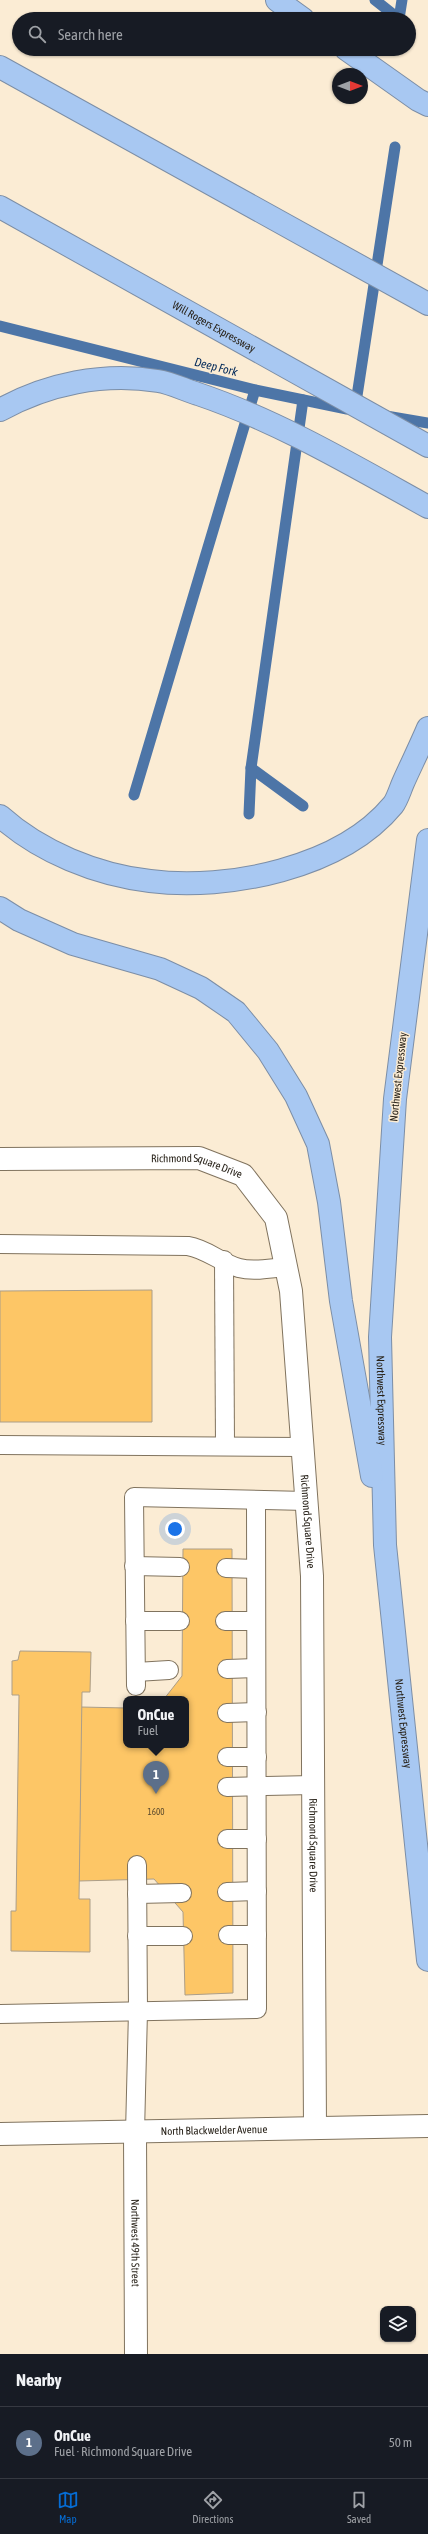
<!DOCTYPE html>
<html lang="en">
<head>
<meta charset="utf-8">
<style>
  body { margin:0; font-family:"Asap Condensed",sans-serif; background:#242831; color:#f1f3f6 }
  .controls { position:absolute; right:12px; bottom:12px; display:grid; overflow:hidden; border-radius:8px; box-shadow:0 1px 3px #0004 }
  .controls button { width:36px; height:36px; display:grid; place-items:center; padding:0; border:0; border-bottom:1px solid #363941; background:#171b24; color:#f1f3f6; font:20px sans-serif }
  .compass { position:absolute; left:332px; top:68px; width:36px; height:36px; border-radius:50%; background:#171b24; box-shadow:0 1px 3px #0004; rotate:90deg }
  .you { position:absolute; left:175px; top:1529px; width:14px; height:14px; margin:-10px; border:3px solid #fff; border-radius:50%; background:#1a73e8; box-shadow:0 0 0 6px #1a73e833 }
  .badge { display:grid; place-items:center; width:26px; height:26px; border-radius:50%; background:#056cd4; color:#fff; font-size:13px; font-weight:700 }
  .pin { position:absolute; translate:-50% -33px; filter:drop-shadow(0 1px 2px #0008) }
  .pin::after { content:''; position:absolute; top:21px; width:14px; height:12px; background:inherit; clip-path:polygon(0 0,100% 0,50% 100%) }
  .popup { position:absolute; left:123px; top:1696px; width:66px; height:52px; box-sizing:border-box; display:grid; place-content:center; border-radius:8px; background:#171b24; filter:drop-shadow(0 1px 3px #0005); font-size:13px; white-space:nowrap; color:#9ea1a6 }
  .popup b { font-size:15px; color:#f1f3f6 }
  .popup::after { content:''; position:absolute; left:50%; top:100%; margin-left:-8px; border:8px solid transparent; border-top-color:#171b24 }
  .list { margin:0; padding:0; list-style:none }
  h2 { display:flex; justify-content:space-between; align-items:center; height:52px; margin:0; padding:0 16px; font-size:17px }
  h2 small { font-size:13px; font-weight:400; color:#9ea1a6 }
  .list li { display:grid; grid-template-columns:26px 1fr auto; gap:12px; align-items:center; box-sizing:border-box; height:72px; padding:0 16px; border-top:1px solid #363941 }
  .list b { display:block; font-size:15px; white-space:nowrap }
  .list p { margin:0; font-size:13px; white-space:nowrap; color:#9ea1a6 }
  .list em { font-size:13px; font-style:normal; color:#9ea1a6 }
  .icon { flex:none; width:22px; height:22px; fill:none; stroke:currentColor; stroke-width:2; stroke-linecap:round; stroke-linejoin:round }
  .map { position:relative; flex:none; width:428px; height:2354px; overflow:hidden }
  .search { position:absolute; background:#171b24; box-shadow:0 1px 3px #0004; left:12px; right:12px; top:12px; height:44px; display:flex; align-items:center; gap:10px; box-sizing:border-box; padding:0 14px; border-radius:22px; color:#9ea1a6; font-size:15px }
  .sheet { height:124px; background:#171b24 }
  nav { display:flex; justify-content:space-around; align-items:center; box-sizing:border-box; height:56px; border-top:1px solid #363941; background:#171b24; font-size:11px; color:#9ea1a6 }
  nav a { display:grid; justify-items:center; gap:2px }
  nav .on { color:#056cd4 }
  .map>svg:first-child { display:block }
</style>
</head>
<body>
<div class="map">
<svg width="428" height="2354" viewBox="0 0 428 2354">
  <rect width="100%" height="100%" fill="#fbecd4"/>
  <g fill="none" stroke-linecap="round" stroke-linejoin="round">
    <g stroke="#4d75a7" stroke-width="11">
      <path d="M375,0L399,19"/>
      <path d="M399,19L402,0"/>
      <path d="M0,326L255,390L347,409"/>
      <path d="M355,409L395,147"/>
      <path d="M386,416L428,423"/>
      <path d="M251,768L303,806"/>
      <path d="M134,795L255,390"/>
      <path d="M249,814L251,768L303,400"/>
    </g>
  </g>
  <g fill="#fdc666" stroke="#ac9e88">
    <path d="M152,1290V1422H0V1291Z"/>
    <path d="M183,1549H232L233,1993L185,1995L183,1912L154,1879L79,1881L81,1707L126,1708V1745H186V1699H164L182,1676Z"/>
    <path d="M20,1651L91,1652L90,1692H82L79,1899H90V1952L11,1951V1911H16L19,1695H12V1661L18,1660Z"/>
  </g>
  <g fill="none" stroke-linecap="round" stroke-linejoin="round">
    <g stroke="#80735e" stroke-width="20">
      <g id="lane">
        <path d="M0,1244L188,1246C207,1249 221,1263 239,1268C254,1272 271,1268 286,1267"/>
        <path d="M224,1260L225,1446"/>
        <path d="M0,1445L303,1447"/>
        <path d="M134,1566L180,1567"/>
        <path d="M226,1568L256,1569"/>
        <path d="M135,1621H180"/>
        <path d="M225,1621H256"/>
        <path d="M227,1669L256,1668"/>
        <path d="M136,1672L169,1670"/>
        <path d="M136,1686L134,1497L306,1501"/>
        <path d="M227,1713L257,1712"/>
        <path d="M227,1757H257"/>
        <path d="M227,1787L313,1785"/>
        <path d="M227,1839H257"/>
        <path d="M227,1892L257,1891"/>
        <path d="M137,1894L182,1893"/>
        <path d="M228,1935H257"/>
        <path d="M137,1936H183"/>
        <path d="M0,2014L257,2009L256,1501"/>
        <path d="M135,2133L138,2011L137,1865"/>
      </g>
    </g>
    <g stroke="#80735e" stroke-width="24">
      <g id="street">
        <path id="s1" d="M0,1159L199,1158L243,1175L276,1218L291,1291L312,1576L315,2128"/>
        <path id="s2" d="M135,2133L136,2354"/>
      </g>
    </g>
    <g stroke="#80735e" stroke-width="24">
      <g id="secondary">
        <path id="s3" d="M0,2134L428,2126"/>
      </g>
    </g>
    <g stroke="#7c8ea6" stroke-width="24">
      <g id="highway">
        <path d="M277,0L303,19"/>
        <path d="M346,49L418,100L428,105"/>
        <path d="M0,67L428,304"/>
        <path id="s4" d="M0,207L428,446"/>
        <path d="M0,410C47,384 103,372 158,381C171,383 185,390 198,394C278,421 354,466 428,507"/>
        <path d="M0,816C40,852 97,875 150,881C228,891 341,868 393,805C397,800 400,790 403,783C411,765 420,747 428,728"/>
        <path id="s5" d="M428,840L395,1099L380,1337L385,1545L428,1960"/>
        <path d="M0,908L19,920L73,944L160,969L201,988L236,1012L268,1051L296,1096L318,1144L329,1202L341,1301L372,1476"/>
      </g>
    </g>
    <use href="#lane" stroke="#fff" stroke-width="18"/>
    <use href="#street" stroke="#fff" stroke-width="22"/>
    <use href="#secondary" stroke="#fff" stroke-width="22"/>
    <use href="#highway" stroke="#a8c8f2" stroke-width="22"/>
  </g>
  <g text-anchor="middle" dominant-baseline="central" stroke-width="3" stroke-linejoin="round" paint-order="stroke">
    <g font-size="9" fill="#5e4c2d">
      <text x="156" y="1812">1600</text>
    </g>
    <g font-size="11" fill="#29231a" stroke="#fbecd4">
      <text stroke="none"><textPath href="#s4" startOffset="245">Will Rogers Expressway</textPath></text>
      <text transform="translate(398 1077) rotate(-84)">Northwest Expressway</text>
      <text stroke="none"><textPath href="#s1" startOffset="198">Richmond Square Drive</textPath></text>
      <text stroke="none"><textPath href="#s5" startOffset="563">Northwest Expressway</textPath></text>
      <text stroke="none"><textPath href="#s1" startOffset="606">Richmond Square Drive</textPath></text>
      <text stroke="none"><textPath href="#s5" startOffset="887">Northwest Expressway</textPath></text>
      <text stroke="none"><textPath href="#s1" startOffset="930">Richmond Square Drive</textPath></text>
      <text stroke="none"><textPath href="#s3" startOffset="214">North Blackwelder Avenue</textPath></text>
      <text stroke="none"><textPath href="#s2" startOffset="110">Northwest 49th Street</textPath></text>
    </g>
    <g font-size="12" font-style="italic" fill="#002858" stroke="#fbecd4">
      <text transform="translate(216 367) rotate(14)">Deep Fork</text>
    </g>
  </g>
</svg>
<div class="controls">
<button><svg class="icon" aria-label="layers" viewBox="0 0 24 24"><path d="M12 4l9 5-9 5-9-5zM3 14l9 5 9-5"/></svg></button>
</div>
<svg class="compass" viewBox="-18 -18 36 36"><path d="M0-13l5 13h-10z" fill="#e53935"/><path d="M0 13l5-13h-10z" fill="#9ea1a6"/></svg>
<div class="you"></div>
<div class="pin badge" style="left:156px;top:1794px;background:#5c6f8a">1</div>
<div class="popup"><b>OnCue</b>Fuel</div>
<div class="search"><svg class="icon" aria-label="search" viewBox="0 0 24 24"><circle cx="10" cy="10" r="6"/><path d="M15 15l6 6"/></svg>Search here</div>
</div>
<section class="sheet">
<h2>Nearby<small></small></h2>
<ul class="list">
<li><span class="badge" style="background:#5c6f8a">1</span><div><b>OnCue</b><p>Fuel · Richmond Square Drive</p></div><em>50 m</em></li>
</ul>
</section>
<nav>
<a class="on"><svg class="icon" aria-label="map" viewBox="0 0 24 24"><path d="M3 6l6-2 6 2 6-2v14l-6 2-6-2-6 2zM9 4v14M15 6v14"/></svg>Map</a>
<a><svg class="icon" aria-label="directions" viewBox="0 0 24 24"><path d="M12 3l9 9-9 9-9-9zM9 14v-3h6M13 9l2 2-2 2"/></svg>Directions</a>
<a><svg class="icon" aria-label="saved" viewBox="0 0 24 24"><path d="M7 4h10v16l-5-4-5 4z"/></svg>Saved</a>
</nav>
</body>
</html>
